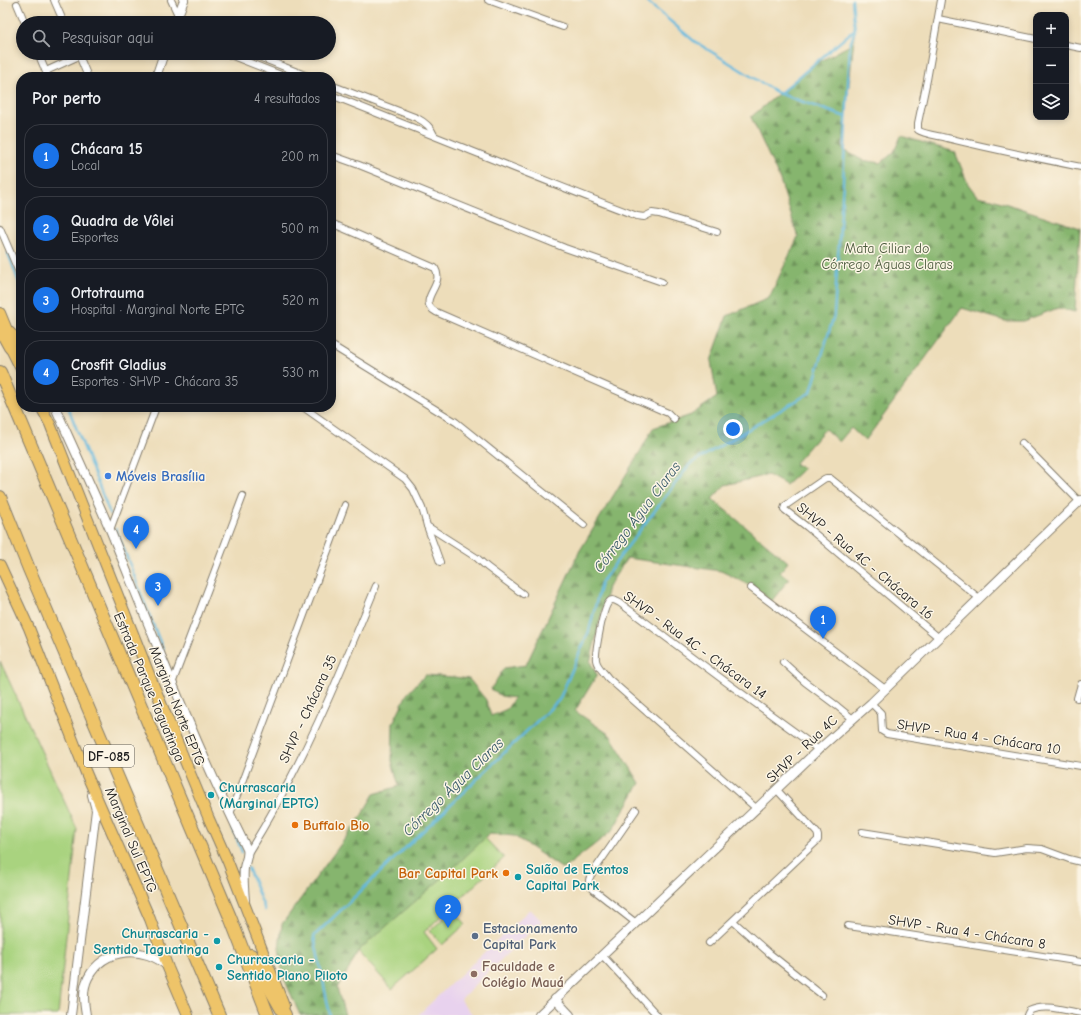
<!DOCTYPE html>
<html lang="pt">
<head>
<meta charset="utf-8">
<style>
  body { margin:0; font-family:"Comic Neue",sans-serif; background:#242831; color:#f1f3f6 }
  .controls { position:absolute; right:12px; top:12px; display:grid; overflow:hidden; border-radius:8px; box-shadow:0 2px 6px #0003 }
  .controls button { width:36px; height:36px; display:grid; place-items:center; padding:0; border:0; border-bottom:1px solid #363941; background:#171b24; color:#f1f3f6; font:20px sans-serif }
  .you { position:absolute; left:733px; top:429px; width:14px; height:14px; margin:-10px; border:3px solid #fff; border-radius:50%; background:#1a73e8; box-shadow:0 0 0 6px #1a73e833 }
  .badge { display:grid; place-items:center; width:26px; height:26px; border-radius:50%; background:#1a73e8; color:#fff; font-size:13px; font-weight:700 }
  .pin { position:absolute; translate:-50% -33px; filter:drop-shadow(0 1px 2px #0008) }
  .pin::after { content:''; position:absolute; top:21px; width:14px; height:12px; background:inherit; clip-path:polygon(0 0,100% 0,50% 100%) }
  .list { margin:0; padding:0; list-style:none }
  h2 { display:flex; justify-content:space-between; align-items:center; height:52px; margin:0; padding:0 16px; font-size:17px }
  h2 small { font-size:13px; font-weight:400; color:#9ea1a6 }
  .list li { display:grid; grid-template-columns:26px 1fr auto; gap:12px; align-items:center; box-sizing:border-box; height:64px; margin:0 8px 8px; padding:0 8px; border:1px solid #363941; border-radius:16px }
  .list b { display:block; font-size:15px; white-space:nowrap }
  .list p { margin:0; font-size:13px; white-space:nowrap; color:#9ea1a6 }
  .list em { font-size:13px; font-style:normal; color:#9ea1a6 }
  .icon { flex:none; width:22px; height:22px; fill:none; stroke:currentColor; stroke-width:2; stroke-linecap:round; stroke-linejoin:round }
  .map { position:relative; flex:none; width:1081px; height:1015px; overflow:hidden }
  .search { position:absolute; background:#171b24; box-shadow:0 2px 6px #0003; left:16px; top:16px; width:320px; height:44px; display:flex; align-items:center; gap:10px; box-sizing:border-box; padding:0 14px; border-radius:22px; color:#9ea1a6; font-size:15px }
  .panel { position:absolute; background:#171b24; box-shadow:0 2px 6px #0003; left:16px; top:72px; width:320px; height:340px; border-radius:16px }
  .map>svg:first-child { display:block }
</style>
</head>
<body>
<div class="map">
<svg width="1081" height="1015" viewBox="0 0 1081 1015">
  <defs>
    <pattern id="forest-firs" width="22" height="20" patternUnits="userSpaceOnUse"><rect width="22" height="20" fill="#86b56e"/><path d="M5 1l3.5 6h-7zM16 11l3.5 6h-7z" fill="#6d925a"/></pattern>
  </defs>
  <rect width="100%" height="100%" fill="#fcf5e5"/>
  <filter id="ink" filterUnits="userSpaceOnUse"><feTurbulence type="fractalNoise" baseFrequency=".025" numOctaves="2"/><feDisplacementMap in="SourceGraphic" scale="8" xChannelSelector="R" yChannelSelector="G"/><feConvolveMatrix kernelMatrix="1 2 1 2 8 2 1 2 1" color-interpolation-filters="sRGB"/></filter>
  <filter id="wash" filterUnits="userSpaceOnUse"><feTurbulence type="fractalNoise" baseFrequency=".012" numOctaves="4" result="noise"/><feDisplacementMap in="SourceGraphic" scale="16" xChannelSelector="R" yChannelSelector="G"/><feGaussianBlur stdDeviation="0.9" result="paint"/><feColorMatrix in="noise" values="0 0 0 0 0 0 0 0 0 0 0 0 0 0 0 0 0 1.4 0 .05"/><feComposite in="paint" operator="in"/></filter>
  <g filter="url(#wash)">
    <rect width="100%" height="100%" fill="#edddba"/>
    <path fill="#e8d2ee" d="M530,909L542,921L514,947L460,1000L473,1015H418Z"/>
    <path fill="url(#forest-firs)" stroke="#516845" d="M855,30L842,149L862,160L881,163L894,152L901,136L955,152L968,184L977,196L992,199L1080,228L1075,312L1058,308L1023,321H1005L962,308L865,441L851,428L839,442L825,429L795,463L803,469L786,485L768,475L725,485L712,499L788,562L780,572L789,579L771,602L754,587L721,571L627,558L608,587L590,662L597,675L575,711L610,735L640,783L612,831L563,869L514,836L490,834L449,872L358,951L349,969L337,988L345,1015H300L283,976L279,948L282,924L360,818L374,794L399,786L392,761L393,723L407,694L425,675L454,677L469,679L486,700L491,716L507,709L514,698L501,696L491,689L504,668L526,665L579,552L641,450L653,428L691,415L717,397L711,361L727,316L769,298L798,237L780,180L751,117L810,67L850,45Z"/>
    <g fill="#a9d37f" stroke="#62784e">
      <path d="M0,661L77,829L58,1015H0Z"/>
      <path d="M485,838L504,858L424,932L437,949L392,989L358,951L449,872Z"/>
      <path d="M453,910L466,924L442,945L430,931Z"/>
    </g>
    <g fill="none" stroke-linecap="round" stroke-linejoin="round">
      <g stroke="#60b7dd" stroke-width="2.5">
        <path d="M645,0L694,41L778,93L846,117"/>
        <path d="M779,94L854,30"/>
        <path d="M8,253L21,288"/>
        <path d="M68,407L110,514"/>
        <path d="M116,529L163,650"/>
        <path d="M233,828L242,852"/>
        <path d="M248,868L265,910"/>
        <path d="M330,1015L314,936L559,700L589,631L601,583L622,554L690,464L811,392L834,315L843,183L850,45L855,30L852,0"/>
      </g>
    </g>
  </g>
  <g filter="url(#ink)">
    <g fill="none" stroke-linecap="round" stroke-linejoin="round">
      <g stroke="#847c6b" stroke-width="8">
        <g id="minor">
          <path d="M54,0L64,23"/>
          <path d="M171,0L178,15"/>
          <path d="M488,0L563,27"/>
          <path d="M941,0L927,80L918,123V130C923,134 940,136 947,138C992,149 1036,158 1081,167"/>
          <path d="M17,4L25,23"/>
          <path d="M938,19L1036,39"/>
          <path d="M1066,45L1081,48"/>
          <path d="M38,53L48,77"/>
          <path d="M78,53L88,77"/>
          <path d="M225,53L286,77"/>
          <path d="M249,53L310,77"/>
          <path d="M46,71L79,56"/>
          <path d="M331,85L417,118C425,122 431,127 434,135"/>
          <path d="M331,95C433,135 534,177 637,216L644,217L652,213L659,214L717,232"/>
          <path d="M331,155L359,165L565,248L662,282"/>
          <path d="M331,223L435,268C446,286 415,300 436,312L668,413L674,419"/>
          <path d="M0,228L21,277"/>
          <path d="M331,345L456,422L584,525"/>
          <path d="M303,407L405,479L413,489L422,508L427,526L477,558L487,567L523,594"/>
          <path d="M1022,443L1079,501"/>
          <path d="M427,526L440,562"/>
          <path d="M110,530L156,407"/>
          <path d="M751,588L885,689"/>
          <path d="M938,637L807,527L785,510L784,509L785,506L824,479L826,478H830L979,598"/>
          <path d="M783,662L805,682L837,706L853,719"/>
          <path d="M172,684L243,496"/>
          <path d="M1077,698L1081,684"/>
          <path d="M871,703L881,713L882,731L887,734L1081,766"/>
          <path d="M757,809L608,678C604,672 597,667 596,660C595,652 603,607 609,602C612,598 616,601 620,603L722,679L810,743L818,750"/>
          <path d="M230,814L345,505"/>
          <path d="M862,832L995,853L1027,848L1042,849L1069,859L1081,862"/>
          <path d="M248,853C301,769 339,677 376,586"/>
          <path d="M733,921L769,953L822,995"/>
          <path d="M636,923L594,890C589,885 587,882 591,875L636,810"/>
          <path d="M848,926L890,932L1081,962"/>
          <path d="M709,943L818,840V836L817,833L777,790"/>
          <path d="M602,955L657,1015"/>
          <path d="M1027,1015L1029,1011C1045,1003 1065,1011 1081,1013"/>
        </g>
      </g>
      <g stroke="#847c6b" stroke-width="10">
        <g id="tertiary">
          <path d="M175,23L184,0"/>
          <path d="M156,77L164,53"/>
          <path d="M55,407C74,449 93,490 111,532C154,638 196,746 247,849C249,856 245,861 244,868C243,878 244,889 245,900"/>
          <path d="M555,999L570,1015"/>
          <path d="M71,1015L96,810L92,795"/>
          <path d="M86,1015C84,1003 82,990 88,978C104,947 145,945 168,967"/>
          <path d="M539,1015L818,750L871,703L1081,500"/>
        </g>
      </g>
      <g stroke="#847c6b" stroke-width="12">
        <g id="primary">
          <path d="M0,313L7,330L10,347L21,369"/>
          <path d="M7,330L21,343"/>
          <path d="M41,407L50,424L151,679L209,819L228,862L284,1006"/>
          <path d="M0,565L29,628L86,773L150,919L168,968L188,1015"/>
        </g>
      </g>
      <g stroke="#847c6b" stroke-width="14">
        <g id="motorway">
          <path d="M0,329L10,347"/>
          <path d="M0,372L230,917L268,1015"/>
          <path d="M0,497L29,569L219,1015"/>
          <path d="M251,955L285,1015"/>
        </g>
      </g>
      <use href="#minor" stroke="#fff" stroke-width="6"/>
      <use href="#tertiary" stroke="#fff" stroke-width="8"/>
      <use href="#primary" stroke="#eec469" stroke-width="10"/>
      <use href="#motorway" stroke="#eec469" stroke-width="12"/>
    </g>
  </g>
  <circle fill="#3f7fe0" stroke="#fcf5e5" stroke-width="1.5" cx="108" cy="476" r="4"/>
  <g fill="#0f9aa8" stroke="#fcf5e5" stroke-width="1.5">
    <circle cx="211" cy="795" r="4"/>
    <circle cx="518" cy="877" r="4"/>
    <circle cx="217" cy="941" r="4"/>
    <circle cx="219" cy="967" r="4"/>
  </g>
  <g fill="#e8710a" stroke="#fcf5e5" stroke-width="1.5">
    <circle cx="295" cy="825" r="4"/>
    <circle cx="506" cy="873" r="4"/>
  </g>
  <circle fill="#5c6f8a" stroke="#fcf5e5" stroke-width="1.5" cx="475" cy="936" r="4"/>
  <circle fill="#8d6e63" stroke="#fcf5e5" stroke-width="1.5" cx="474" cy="974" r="4"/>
  <g text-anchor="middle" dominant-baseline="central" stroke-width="3" stroke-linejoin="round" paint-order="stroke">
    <rect fill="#fcf5e5" stroke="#5f5d58" stroke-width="1" x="84" y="745" width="50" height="22" rx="3"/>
    <g font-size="13" font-weight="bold" fill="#1c1c1c">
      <text x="109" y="756">DF-085</text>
    </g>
    <g font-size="14" fill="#4d5c3f" stroke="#fcf5e5">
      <text x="887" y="248">Mata Ciliar do<tspan x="887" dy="16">Córrego Águas Claras</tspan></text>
    </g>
    <g font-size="14" font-weight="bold" fill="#366cbe" stroke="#fcf5e5" text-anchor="start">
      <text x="116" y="476">Móveis Brasília</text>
    </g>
    <g font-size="14" fill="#1c1c1c" stroke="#fcf5e5">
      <text transform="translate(865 561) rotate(40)">SHVP - Rua 4C - Chácara 16</text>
      <text transform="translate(695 645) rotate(36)">SHVP - Rua 4C - Chácara 14</text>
      <text transform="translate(149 687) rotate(67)">Estrada Parque Taguatinga</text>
      <text transform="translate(177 706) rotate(68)">Marginal Norte EPTG</text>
      <text transform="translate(308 709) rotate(-65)">SHVP - Chácara 35</text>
      <text transform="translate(979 737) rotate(9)">SHVP - Rua 4 - Chácara 10</text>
      <text transform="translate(802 749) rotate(-43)">SHVP - Rua 4C</text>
      <text transform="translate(131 840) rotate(67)">Marginal Sul EPTG</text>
      <text transform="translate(967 932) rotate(9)">SHVP - Rua 4 - Chácara 8</text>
    </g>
    <g font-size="14" font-weight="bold" fill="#0d838f" stroke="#fcf5e5" text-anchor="start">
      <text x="219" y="787">Churrascaria<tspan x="219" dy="16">(Marginal EPTG)</tspan></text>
      <text x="526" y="869">Salão de Eventos<tspan x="526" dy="16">Capital Park</tspan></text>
      <text x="209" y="933" text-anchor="end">Churrascaria -<tspan x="209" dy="16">Sentido Taguatinga</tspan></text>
      <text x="227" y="959">Churrascaria -<tspan x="227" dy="16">Sentido Plano Piloto</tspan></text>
    </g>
    <g font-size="14" font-weight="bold" fill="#c56008" stroke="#fcf5e5" text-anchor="start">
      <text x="303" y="825">Buffalo Bio</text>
      <text x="498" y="873" text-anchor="end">Bar Capital Park</text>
    </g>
    <g font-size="14" font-weight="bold" fill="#4e5e75" stroke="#fcf5e5" text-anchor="start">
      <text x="483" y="928">Estacionamento<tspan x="483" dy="16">Capital Park</tspan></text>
    </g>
    <g font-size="14" font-weight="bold" fill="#785e54" stroke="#fcf5e5" text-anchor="start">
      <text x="482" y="966">Faculdade e<tspan x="482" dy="16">Colégio Mauá</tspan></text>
    </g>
    <g font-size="15" font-style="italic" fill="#375a69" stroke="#fcf5e5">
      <text transform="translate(637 517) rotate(-53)">Córrego Água Claras</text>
      <text transform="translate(453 787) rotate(-44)">Córrego Água Claras</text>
    </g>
  </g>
</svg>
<div class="controls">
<button>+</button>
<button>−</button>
<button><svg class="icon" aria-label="layers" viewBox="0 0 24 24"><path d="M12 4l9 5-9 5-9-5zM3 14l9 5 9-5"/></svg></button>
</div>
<div class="you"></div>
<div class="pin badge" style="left:823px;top:639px">1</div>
<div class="pin badge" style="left:448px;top:928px">2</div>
<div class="pin badge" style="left:158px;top:606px">3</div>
<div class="pin badge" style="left:136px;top:549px">4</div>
<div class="search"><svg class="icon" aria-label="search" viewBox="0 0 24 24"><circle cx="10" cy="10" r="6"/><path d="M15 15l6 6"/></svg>Pesquisar aqui</div>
<section class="panel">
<h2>Por perto<small>4 resultados</small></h2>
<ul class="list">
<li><span class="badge">1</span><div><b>Chácara 15</b><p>Local</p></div><em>200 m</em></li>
<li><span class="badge">2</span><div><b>Quadra de Vôlei</b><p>Esportes</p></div><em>500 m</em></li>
<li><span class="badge">3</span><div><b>Ortotrauma</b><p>Hospital · Marginal Norte EPTG</p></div><em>520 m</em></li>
<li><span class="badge">4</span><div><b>Crosfit Gladius</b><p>Esportes · SHVP - Chácara 35</p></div><em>530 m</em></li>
</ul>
</section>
</div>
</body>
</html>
